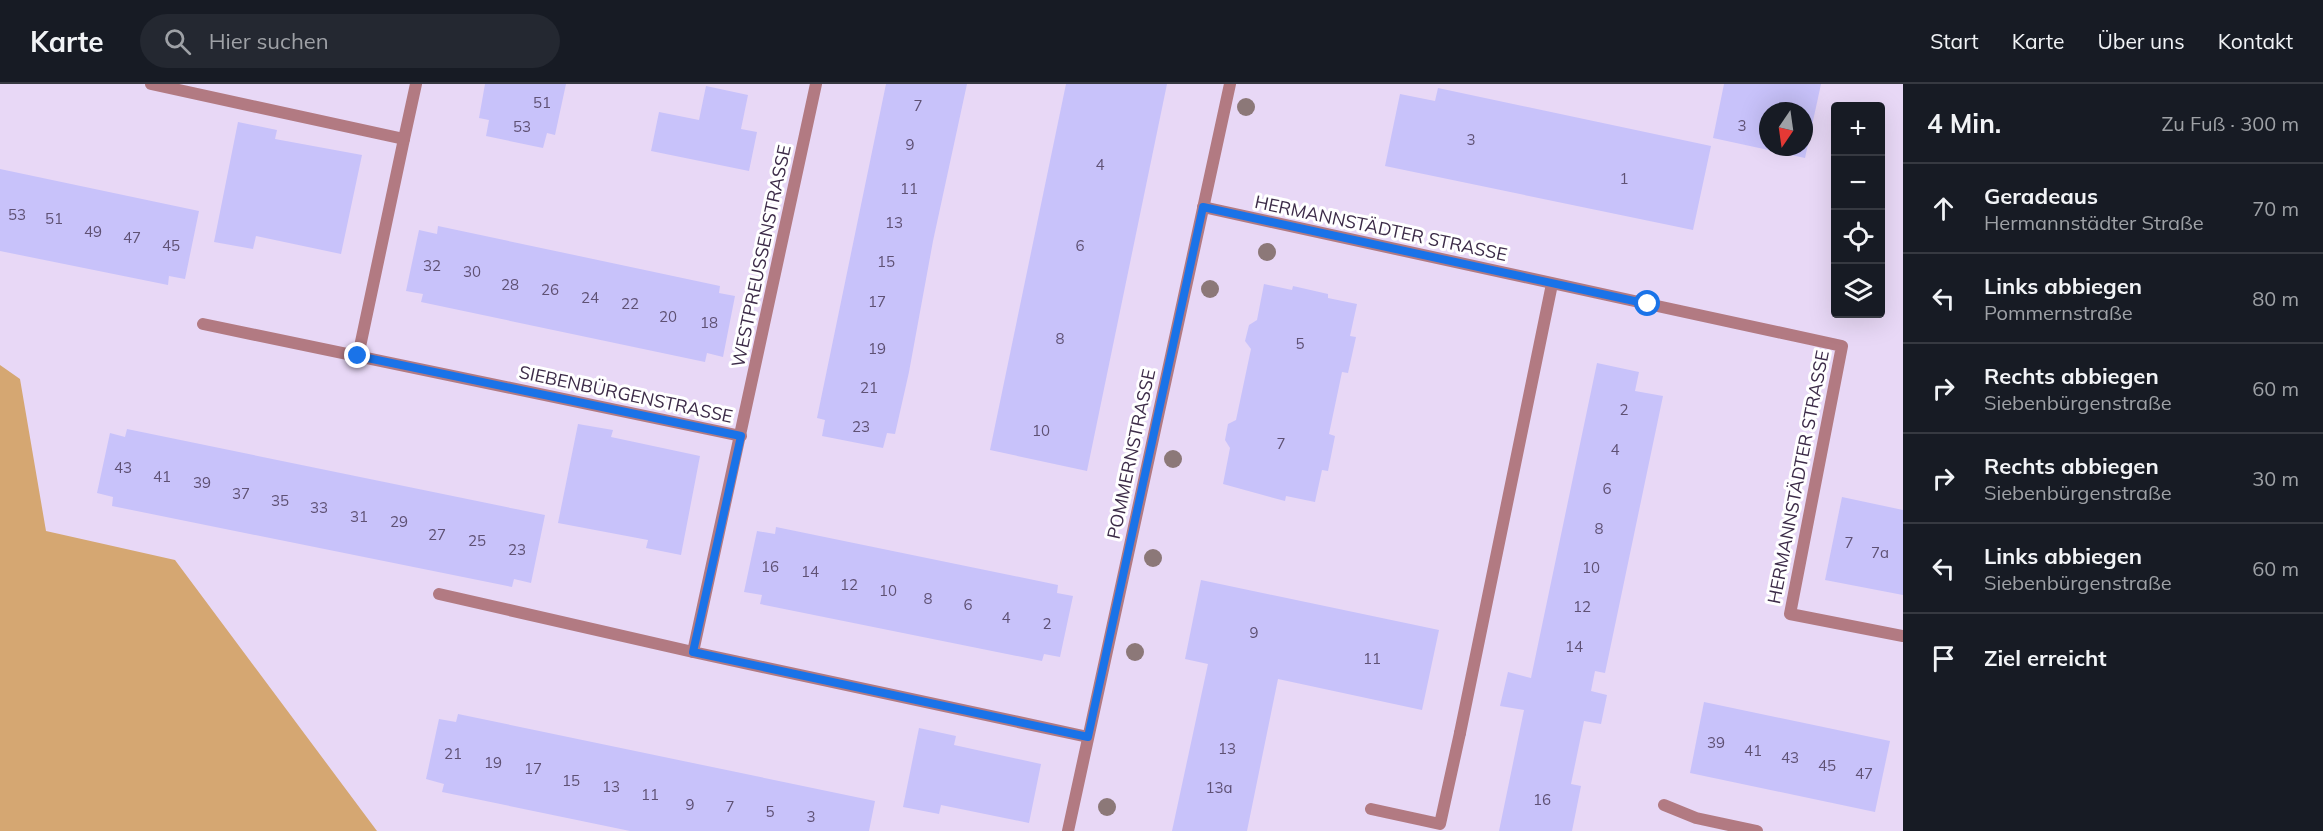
<!DOCTYPE html>
<html lang="de">
<head>
<meta charset="utf-8">
<style>
  body { margin:0; font-family:Mulish,sans-serif; background:#242831; color:#f1f3f6 }
  .controls { position:absolute; right:18px; top:18px; display:grid; overflow:hidden; border-radius:6px; box-shadow:0 6px 24px #0002 }
  .controls button { width:54px; height:54px; display:grid; place-items:center; padding:0; border:0; border-bottom:2px solid #363941; background:#171b24; color:#f1f3f6; font:30px sans-serif }
  .compass { position:absolute; left:1759px; top:18px; width:54px; height:54px; border-radius:50%; background:#171b24; box-shadow:0 6px 24px #0002; rotate:193deg }
  .stop { position:absolute; width:18px; height:18px; margin:-14px; border:4px solid #1a73e8; border-radius:50%; background:#fff }
  .stop.end { background:#1a73e8; border-color:#fff; box-shadow:0 2px 6px #0008 }
  .list { margin:0; padding:0; list-style:none }
  h2 { display:flex; justify-content:space-between; align-items:center; height:78px; margin:0; padding:0 24px; font-size:26px }
  h2 small { font-size:20px; font-weight:400; color:#9ea1a6 }
  .list li { display:grid; grid-template-columns:39px 1fr auto; gap:18px; align-items:center; box-sizing:border-box; height:90px; padding:0 24px; border-top:2px solid #363941 }
  .list b { display:block; font-size:22px; white-space:nowrap }
  .list p { margin:0; font-size:20px; white-space:nowrap; color:#9ea1a6 }
  .list em { font-size:20px; font-style:normal; color:#9ea1a6 }
  .icon { flex:none; width:33px; height:33px; fill:none; stroke:currentColor; stroke-width:2; stroke-linecap:round; stroke-linejoin:round }
  .map { position:relative; flex:none; width:1903px; height:747px; overflow:hidden }
  header { display:flex; align-items:center; gap:36px; box-sizing:border-box; height:84px; padding:0 30px; background:#171b24; border-bottom:2px solid #363941 }
  header strong { font-size:28px }
  nav { display:flex; gap:33px; margin-inline-start:auto; font-size:21px }
  .search { width:420px; height:54px; background:#242831; display:flex; align-items:center; gap:15px; box-sizing:border-box; padding:0 21px; border-radius:33px; color:#9ea1a6; font-size:22px }
  main { display:flex }
  aside { flex:1; background:#171b24 }
  .map>svg:first-child { display:block }
</style>
</head>
<body>
<header>
<strong>Karte</strong>
<div class="search"><svg class="icon" aria-label="search" viewBox="0 0 24 24"><circle cx="10" cy="10" r="6"/><path d="M15 15l6 6"/></svg>Hier suchen</div>
<nav><a>Start</a><a>Karte</a><a>Über uns</a><a>Kontakt</a></nav>
</header>
<main>
<div class="map">
<svg width="1903" height="747" viewBox="0 0 1903 747">
  <rect width="100%" height="100%" fill="#e8d8f6"/>
  <path fill="#d5a772" d="M0,281L20,295L46,447L175,476L377,747H0Z"/>
  <g fill="#c8c2fa" fill-rule="evenodd">
    <path d="M485,0H566L555,51L547,49L543,64L486,52L489,36L479,34Z"/>
    <path d="M886,0H967L933,157L909,288L895,350L887,349L883,364L822,352L825,336L817,334Z"/>
    <path d="M1066,0H1167L1087,387L990,366Z"/>
    <path d="M1724,0H1821L1805,74L1713,54ZM1768,27H1804V63H1768Z"/>
    <path d="M706,2L748,11L741,45L757,48L749,87L651,67L659,28L699,36Z"/>
    <path d="M1438,4L1711,62L1693,146L1385,82L1400,10L1435,17Z"/>
    <path d="M238,38L277,46L275,55L362,71L341,170L256,152L253,165L214,158Z"/>
    <path d="M0,85L199,127L185,195L169,192L168,201L0,167Z"/>
    <path d="M438,142L720,202L719,209L735,212L723,273L707,269L705,278L421,218L423,210L406,207L419,146L437,150Z"/>
    <path d="M1264,200L1292,206L1293,202L1328,210V214L1357,220L1350,252L1356,253L1348,289L1342,288L1329,350L1335,352L1328,387L1322,386L1315,418L1286,412L1285,417L1223,400L1230,364L1225,356L1228,340L1236,336L1251,265L1245,257L1249,241L1257,236Z"/>
    <path d="M1597,279L1639,288L1635,307L1663,312L1605,589L1595,587L1591,607L1607,611L1601,640L1584,637L1571,700L1581,702L1572,747H1499L1524,626L1500,622L1508,588L1531,594Z"/>
    <path d="M578,340L613,346L611,353L700,372L681,471L646,464L648,456L558,439Z"/>
    <path d="M127,345L545,431L531,499L514,495L512,503L112,422L113,413L97,409L110,349L125,353Z"/>
    <path d="M1842,413L1903,426V511L1825,496Z"/>
    <path d="M776,443L1058,501L1057,509L1073,512L1060,573L1044,570L1042,577L760,520L762,511L744,508L757,447L775,450Z"/>
    <path d="M1201,496L1439,546L1422,626L1278,595L1247,747H1172L1208,580L1185,575Z"/>
    <path d="M1704,618L1890,657L1875,728L1690,689Z"/>
    <path d="M458,630L875,717L869,747H630L442,708L444,700L426,695L439,635L456,638Z"/>
    <path d="M919,644L956,652L954,661L1041,680L1029,739L941,721L939,730L903,723Z"/>
  </g>
  <g fill="none" stroke-linecap="round" stroke-linejoin="round">
    <g stroke="#b27a82" stroke-width="12">
      <path d="M1648,220L1842,262L1790,530L1903,552"/>
      <path d="M1664,721L1696,734L1757,747"/>
      <path d="M1371,725L1440,740L1460,649"/>
    </g>
    <g stroke="#b27a82" stroke-width="12">
      <path d="M151,0L404,55L358,272"/>
      <path d="M816,0L693,568L1088,653"/>
      <path d="M404,55L416,0"/>
      <path d="M1203,123L1648,220"/>
      <path d="M203,240L741,352"/>
      <path d="M439,510L693,568"/>
      <path d="M1460,649L1552,200"/>
      <path d="M1068,747L1230,0"/>
    </g>
  </g>
  <g fill="#8c7878">
    <circle cx="1246" cy="23" r="9"/>
    <circle cx="1267" cy="168" r="9"/>
    <circle cx="1210" cy="205" r="9"/>
    <circle cx="1173" cy="375" r="9"/>
    <circle cx="1153" cy="474" r="9"/>
    <circle cx="1135" cy="568" r="9"/>
    <circle cx="1107" cy="723" r="9"/>
  </g>
  <g fill="none" stroke-linecap="round" stroke-linejoin="round">
    <path stroke="#1a73e8" stroke-width="8" d="M358,272L741,352L693,568L1088,653L1203,123L1648,220"/>
  </g>
  <g text-anchor="middle" dominant-baseline="central" stroke-width="6" stroke-linejoin="round" paint-order="stroke">
    <g font-size="15" fill="#5f5174">
      <text x="542" y="18">51</text>
      <text x="918" y="21">7</text>
      <text x="1742" y="41">3</text>
      <text x="522" y="42">53</text>
      <text x="1471" y="55">3</text>
      <text x="910" y="60">9</text>
      <text x="1100" y="80">4</text>
      <text x="1624" y="94">1</text>
      <text x="909" y="104">11</text>
      <text x="17" y="130">53</text>
      <text x="54" y="134">51</text>
      <text x="894" y="138">13</text>
      <text x="93" y="147">49</text>
      <text x="132" y="153">47</text>
      <text x="171" y="161">45</text>
      <text x="1080" y="161">6</text>
      <text x="886" y="177">15</text>
      <text x="432" y="181">32</text>
      <text x="472" y="187">30</text>
      <text x="510" y="200">28</text>
      <text x="550" y="205">26</text>
      <text x="590" y="213">24</text>
      <text x="877" y="217">17</text>
      <text x="630" y="219">22</text>
      <text x="668" y="232">20</text>
      <text x="709" y="238">18</text>
      <text x="1060" y="254">8</text>
      <text x="1300" y="259">5</text>
      <text x="877" y="264">19</text>
      <text x="869" y="303">21</text>
      <text x="1624" y="325">2</text>
      <text x="861" y="342">23</text>
      <text x="1041" y="346">10</text>
      <text x="1281" y="359">7</text>
      <text x="1615" y="365">4</text>
      <text x="123" y="383">43</text>
      <text x="162" y="392">41</text>
      <text x="202" y="398">39</text>
      <text x="1607" y="404">6</text>
      <text x="241" y="409">37</text>
      <text x="280" y="416">35</text>
      <text x="319" y="423">33</text>
      <text x="359" y="432">31</text>
      <text x="399" y="437">29</text>
      <text x="1599" y="444">8</text>
      <text x="437" y="450">27</text>
      <text x="477" y="456">25</text>
      <text x="1849" y="458">7</text>
      <text x="517" y="465">23</text>
      <text x="1880" y="468">7a</text>
      <text x="770" y="482">16</text>
      <text x="1591" y="483">10</text>
      <text x="810" y="487">14</text>
      <text x="849" y="500">12</text>
      <text x="888" y="506">10</text>
      <text x="928" y="514">8</text>
      <text x="968" y="520">6</text>
      <text x="1582" y="522">12</text>
      <text x="1006" y="533">4</text>
      <text x="1047" y="539">2</text>
      <text x="1254" y="548">9</text>
      <text x="1574" y="562">14</text>
      <text x="1372" y="574">11</text>
      <text x="1716" y="658">39</text>
      <text x="1227" y="664">13</text>
      <text x="1753" y="666">41</text>
      <text x="453" y="669">21</text>
      <text x="1790" y="673">43</text>
      <text x="493" y="678">19</text>
      <text x="1827" y="681">45</text>
      <text x="533" y="684">17</text>
      <text x="1864" y="689">47</text>
      <text x="571" y="696">15</text>
      <text x="611" y="702">13</text>
      <text x="1219" y="703">13a</text>
      <text x="650" y="710">11</text>
      <text x="1542" y="715">16</text>
      <text x="690" y="720">9</text>
      <text x="730" y="722">7</text>
      <text x="770" y="727">5</text>
      <text x="811" y="732">3</text>
    </g>
    <g font-size="18" fill="#3c2b48" stroke="#fff">
      <text transform="translate(1381 144) rotate(12)">HERMANNSTÄDTER STRASSE</text>
      <text transform="translate(761 172) rotate(-78)">WESTPREUSSENSTRASSE</text>
      <text transform="translate(626 310) rotate(12)">SIEBENBÜRGENSTRASSE</text>
      <text transform="translate(1131 370) rotate(-78)">POMMERNSTRASSE</text>
      <text transform="translate(1798 393) rotate(-79)">HERMANNSTÄDTER STRASSE</text>
    </g>
  </g>
</svg>
<div class="controls">
<button>+</button>
<button>−</button>
<button><svg class="icon" aria-label="locate" viewBox="0 0 24 24"><circle cx="12" cy="12" r="6"/><path d="M12 2v4M12 18v4M2 12h4M18 12h4"/></svg></button>
<button><svg class="icon" aria-label="layers" viewBox="0 0 24 24"><path d="M12 4l9 5-9 5-9-5zM3 14l9 5 9-5"/></svg></button>
</div>
<svg class="compass" viewBox="-18 -18 36 36"><path d="M0-13l5 13h-10z" fill="#e53935"/><path d="M0 13l5-13h-10z" fill="#9ea1a6"/></svg>
<div class="stop" style="left:1648px;top:220px"></div>
<div class="stop end" style="left:358px;top:272px"></div>
</div>
<aside>
<h2>4 Min.<small>Zu Fuß · 300 m</small></h2>
<ul class="list">
<li><svg class="icon" aria-label="ahead" viewBox="0 0 24 24"><path d="M12 20V5M6 11l6-6 6 6"/></svg><div><b>Geradeaus</b><p>Hermannstädter Straße</p></div><em>70 m</em></li>
<li><svg class="icon" aria-label="left" viewBox="0 0 24 24"><path d="M17 20v-9H6M10 6l-5 5 5 5"/></svg><div><b>Links abbiegen</b><p>Pommernstraße</p></div><em>80 m</em></li>
<li><svg class="icon" aria-label="right" viewBox="0 0 24 24"><path d="M7 20v-9h11M14 6l5 5-5 5"/></svg><div><b>Rechts abbiegen</b><p>Siebenbürgenstraße</p></div><em>60 m</em></li>
<li><svg class="icon" aria-label="right" viewBox="0 0 24 24"><path d="M7 20v-9h11M14 6l5 5-5 5"/></svg><div><b>Rechts abbiegen</b><p>Siebenbürgenstraße</p></div><em>30 m</em></li>
<li><svg class="icon" aria-label="left" viewBox="0 0 24 24"><path d="M17 20v-9H6M10 6l-5 5 5 5"/></svg><div><b>Links abbiegen</b><p>Siebenbürgenstraße</p></div><em>60 m</em></li>
<li><svg class="icon" aria-label="arrive" viewBox="0 0 24 24"><path d="M6 21V4h12l-3 4 3 4H6"/></svg><div><b>Ziel erreicht</b></div></li>
</ul>
</aside>
</main>
</body>
</html>
